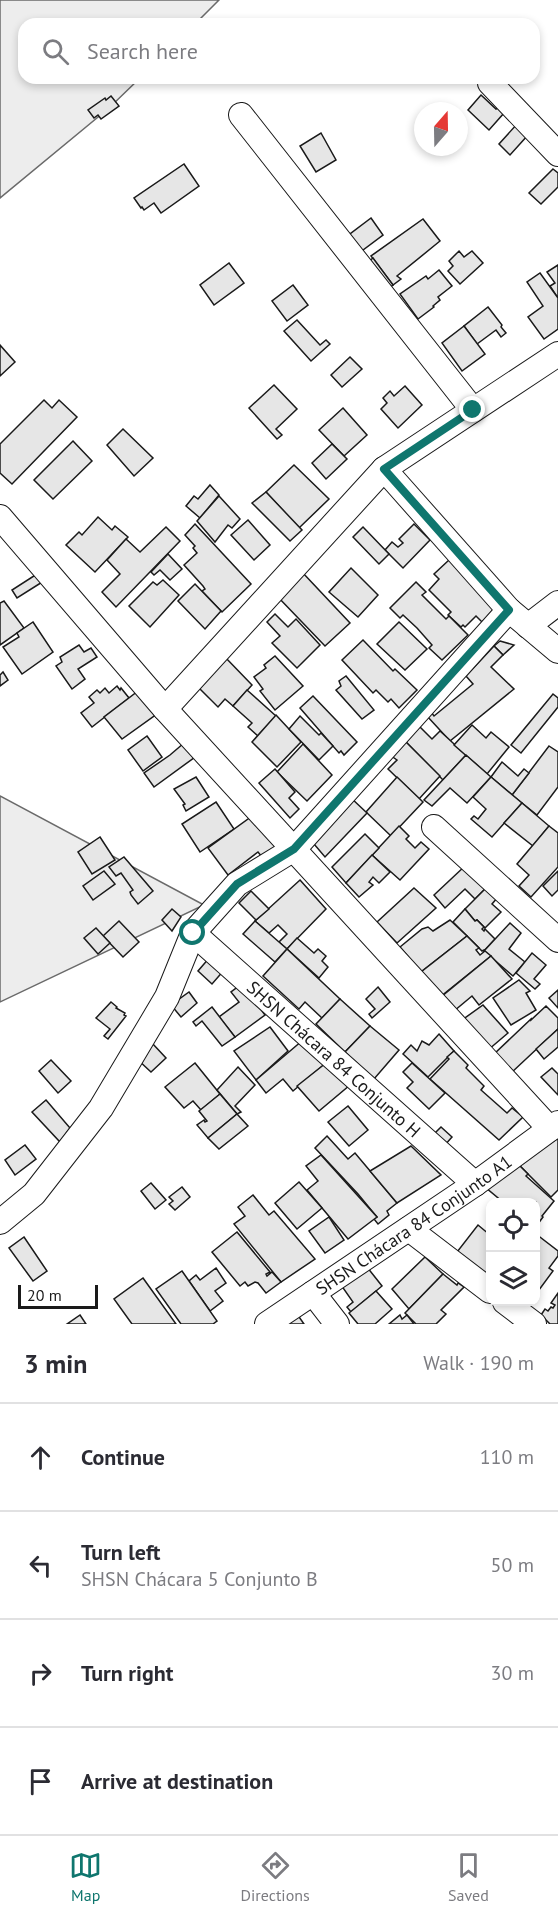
<!DOCTYPE html>
<html lang="en">
<head>
<meta charset="utf-8">
<style>
  body { margin:0; font-family:"PT Sans",sans-serif; background:#f2f2f3; color:#2b2b33 }
  .controls { position:absolute; right:18px; bottom:18px; display:grid; overflow:hidden; border-radius:12px; box-shadow:0 3px 9px #0003 }
  .controls button { width:54px; height:54px; display:grid; place-items:center; padding:0; border:0; border-bottom:2px solid #e1e1e2; background:#fff; color:#2b2b33; font:30px sans-serif }
  .compass { position:absolute; left:414px; top:102px; width:54px; height:54px; border-radius:50%; background:#fff; box-shadow:0 3px 9px #0003; rotate:20deg }
  .scale { position:absolute; left:18px; bottom:15px; width:80px; box-sizing:border-box; padding-left:6px; border:3px solid #1a1a1a; border-top:0; font-size:16px; line-height:21px; white-space:nowrap; color:#1a1a1a; -webkit-text-stroke:4px #fff; paint-order:stroke }
  .stop { position:absolute; width:18px; height:18px; margin:-14px; border:4px solid #0f766e; border-radius:50%; background:#fff }
  .stop.end { background:#0f766e; border-color:#fff; box-shadow:0 2px 6px #0008 }
  .list { margin:0; padding:0; list-style:none }
  h2 { display:flex; justify-content:space-between; align-items:center; height:78px; margin:0; padding:0 24px; font-size:26px }
  h2 small { font-size:20px; font-weight:400; color:#7c7c81 }
  .list li { display:grid; grid-template-columns:39px 1fr auto; gap:18px; align-items:center; box-sizing:border-box; height:108px; padding:0 24px; border-top:2px solid #e1e1e2 }
  .list b { display:block; font-size:22px; white-space:nowrap }
  .list p { margin:0; font-size:20px; white-space:nowrap; color:#7c7c81 }
  .list em { font-size:20px; font-style:normal; color:#7c7c81 }
  .icon { flex:none; width:33px; height:33px; fill:none; stroke:currentColor; stroke-width:2; stroke-linecap:round; stroke-linejoin:round }
  .map { position:relative; flex:none; width:558px; height:1324px; overflow:hidden }
  .search { position:absolute; background:#fff; box-shadow:0 3px 9px #0003; left:18px; right:18px; top:18px; height:66px; display:flex; align-items:center; gap:15px; box-sizing:border-box; padding:0 21px; border-radius:18px; color:#7c7c81; font-size:22px }
  .sheet { height:510px; background:#fff }
  nav { display:flex; justify-content:space-around; align-items:center; box-sizing:border-box; height:84px; border-top:2px solid #e1e1e2; background:#fff; font-size:16px; color:#7c7c81 }
  nav a { display:grid; justify-items:center; gap:3px }
  nav .on { color:#0f766e }
  .map>svg:first-child { display:block }
</style>
</head>
<body>
<div class="map">
<svg width="558" height="1324" viewBox="0 0 558 1324">
  <rect width="100%" height="100%" fill="#fff"/>
  <g fill="#ededed" stroke="#6a6a6a" stroke-width="1.5">
    <path d="M0,0H219L195,24H24V78H140L109,108L0,198Z"/>
    <path d="M0,796L204,905L0,1002Z"/>
  </g>
  <g fill="#e6e6e6" stroke="#1a1a1a" stroke-width="1.5">
    <path d="M481,95L496,109L498,108L504,113L489,130L468,110Z"/>
    <path d="M111,96L119,106L101,119L98,115L94,118L88,110L105,98L106,100Z"/>
    <path d="M517,124L528,135L510,155L499,144Z"/>
    <path d="M321,133L336,160L316,172L300,146Z"/>
    <path d="M184,164L199,186L161,213L154,203L144,210L142,207L141,208L134,198Z"/>
    <path d="M553,169L558,173V187L541,204L529,193Z"/>
    <path d="M371,218L383,235L359,253L346,237Z"/>
    <path d="M423,219L440,241L397,276L401,279L393,285L371,256Z"/>
    <path d="M459,251L464,257L472,251L483,263L460,284L448,271L453,266L449,261Z"/>
    <path d="M373,258L393,285L389,288L368,262Z"/>
    <path d="M229,263L244,283L214,305L200,285Z"/>
    <path d="M558,265V298L550,286L555,283L547,272Z"/>
    <path d="M439,270L452,286L438,297L440,300L433,306L434,307L418,319L400,294L426,276L428,279Z"/>
    <path d="M540,273L558,298V329L544,339L528,317L543,306L527,282Z"/>
    <path d="M293,285L308,305L287,321L272,301Z"/>
    <path d="M488,307L502,325L501,327L506,333L501,337L496,330L477,344L464,326Z"/>
    <path d="M297,320L320,345L326,340L330,344L311,361L284,331Z"/>
    <path d="M464,326L485,354L462,371L442,343Z"/>
    <path d="M0,345L15,362L0,376Z"/>
    <path d="M350,357L362,369L342,387L331,375Z"/>
    <path d="M274,385L297,409L276,429L282,435L277,439L249,408Z"/>
    <path d="M405,386L422,405L398,428L381,409L387,403L383,398L390,391L394,396Z"/>
    <path d="M44,400L52,408L59,400L77,417L12,484L0,473V444Z"/>
    <path d="M343,408L367,435L344,456L319,430Z"/>
    <path d="M123,429L153,458L134,476L107,445Z"/>
    <path d="M73,441L92,461L53,499L34,480Z"/>
    <path d="M332,444L347,459L326,479L312,463Z"/>
    <path d="M294,465L329,499L299,528L266,492Z"/>
    <path d="M210,485L219,495L200,518L186,506L194,496L198,499Z"/>
    <path d="M266,492L302,530L290,541L252,503Z"/>
    <path d="M219,496L240,519L232,528L228,525L215,542L197,521Z"/>
    <path d="M98,517L112,530L115,526L128,537L95,572L66,545L79,532L82,535Z"/>
    <path d="M248,520L270,545L254,560L231,535Z"/>
    <path d="M195,524L251,584L222,612L202,591L205,589L203,586L184,565L197,553L193,548L195,546L185,535Z"/>
    <path d="M414,524L430,540L403,568L385,550L392,542L398,547L403,543L399,539Z"/>
    <path d="M166,527L180,541L116,607L102,592L120,574L107,560L126,539L140,552Z"/>
    <path d="M363,527L389,554L379,564L353,537Z"/>
    <path d="M168,554L182,569L170,580L160,570L154,575L151,572Z"/>
    <path d="M449,560L496,607L482,622L476,616L465,627L463,625L461,627L448,615L451,612L429,590L439,579L434,574Z"/>
    <path d="M351,568L378,595L358,617L329,592Z"/>
    <path d="M40,572L47,579L17,598L12,590Z"/>
    <path d="M302,572L350,623L325,646L277,596Z"/>
    <path d="M163,580L179,595L150,627L129,606L153,582L157,585Z"/>
    <path d="M416,582L426,592L422,595L446,619L449,616L468,635L442,660L429,648L432,645L417,628L403,615L400,618L390,608Z"/>
    <path d="M195,584L221,611L205,629L178,601Z"/>
    <path d="M4,601L24,628L0,645V603Z"/>
    <path d="M275,614L288,627L296,619L320,645L297,668L272,643L280,636L267,622Z"/>
    <path d="M33,622L53,652L22,674L3,647L19,637L17,633Z"/>
    <path d="M399,622L427,649L405,670L377,644Z"/>
    <path d="M363,640L393,671L395,669L417,690L399,708L391,699L388,702L376,690L373,693L342,660Z"/>
    <path d="M500,641L514,645L503,655L494,646Z"/>
    <path d="M79,645L84,652L91,648L97,657L78,669L85,679L72,689L56,666L62,662L60,657Z"/>
    <path d="M494,646L503,655L491,667L514,689L450,741L427,716L431,712L434,716L473,684L466,676Z"/>
    <path d="M224,656L252,685L233,706L225,699L218,707L197,686Z"/>
    <path d="M275,656L303,686L275,710L260,691L263,689L254,677L266,668L264,665Z"/>
    <path d="M3,672L8,680L0,686V675Z"/>
    <path d="M346,676L374,710L362,719L336,690L341,686L339,681Z"/>
    <path d="M117,686L120,690L121,688L129,698L92,727L81,713L94,703L89,697L97,690L100,693L105,688L109,693Z"/>
    <path d="M142,688L161,711L122,739L104,717Z"/>
    <path d="M247,690L276,716L258,736L248,727L252,723L233,706Z"/>
    <path d="M553,694L558,698V707L521,753L511,745Z"/>
    <path d="M313,696L357,742L344,755L341,751L339,753L300,708Z"/>
    <path d="M276,715L301,742L277,767L252,742Z"/>
    <path d="M300,716L319,735L321,733L333,746L319,760L289,729Z"/>
    <path d="M417,724L432,739L440,731L466,755L443,780L402,738Z"/>
    <path d="M472,725L486,738L491,732L509,747L487,774L454,745Z"/>
    <path d="M147,736L162,757L143,771L128,750Z"/>
    <path d="M191,737L202,752L154,787L144,773L170,755Z"/>
    <path d="M402,738L440,776L419,799L388,769L397,760L390,755Z"/>
    <path d="M303,744L332,775L307,801L277,772Z"/>
    <path d="M549,746L558,752V787L537,815L512,795Z"/>
    <path d="M466,755L491,777L467,803L450,788L432,806L424,800Z"/>
    <path d="M502,762L518,776L524,769L529,773L512,795L491,777Z"/>
    <path d="M275,769L295,792L289,798L299,809L290,818L259,783Z"/>
    <path d="M196,777L209,797L186,811L183,805L185,804L174,789Z"/>
    <path d="M397,777L423,802L391,836L366,812Z"/>
    <path d="M491,777L522,803L492,837L471,819L474,816L478,819L486,809L473,797Z"/>
    <path d="M350,797L367,813L325,857L314,844Z"/>
    <path d="M216,802L234,829L200,852L182,824Z"/>
    <path d="M522,803L549,826L533,846L504,823Z"/>
    <path d="M255,814L282,842L262,857L258,852L228,875L208,848Z"/>
    <path d="M399,826L409,836L406,839L415,848L421,842L429,849L400,880L372,855Z"/>
    <path d="M549,826L558,833V867L531,897L519,886L529,875L517,864Z"/>
    <path d="M365,834L379,848L346,883L332,867Z"/>
    <path d="M100,837L115,860L92,874L78,852Z"/>
    <path d="M372,855L390,872L379,883L373,877L369,882L373,885L359,897L346,883Z"/>
    <path d="M124,857L153,891L138,904L131,895L130,892L133,890L121,873L116,876L109,867Z"/>
    <path d="M466,865L487,887L475,899L465,889L445,908L434,895Z"/>
    <path d="M104,871L115,884L93,900L83,886Z"/>
    <path d="M558,871V890L552,896L543,886Z"/>
    <path d="M300,880L326,909L287,949L279,942L287,934L278,925L269,933L255,921Z"/>
    <path d="M487,887L498,897L492,904L501,912L485,928L477,920L475,921L465,909Z"/>
    <path d="M414,888L436,908L397,943L377,922Z"/>
    <path d="M251,891L269,909L256,920L239,903Z"/>
    <path d="M172,909L181,917L172,931L162,920Z"/>
    <path d="M465,909L475,921L477,920L484,927L482,929L484,931L485,929L495,939L484,951V950L482,951L453,922Z"/>
    <path d="M450,920L467,936L421,972L400,947L422,929L428,927L433,931Z"/>
    <path d="M119,921L139,942L123,957L103,936Z"/>
    <path d="M255,921L287,949L275,962L243,934Z"/>
    <path d="M510,923L521,933L509,949L525,962L513,976L484,951Z"/>
    <path d="M96,928L110,943L98,954L84,938Z"/>
    <path d="M467,936L479,948L476,950L480,955L485,951L491,956L440,997L421,972Z"/>
    <path d="M297,938L314,953L318,949L326,956L322,961L328,967L319,978L287,949Z"/>
    <path d="M287,949L340,999L322,1018L305,1002L299,1009L263,976Z"/>
    <path d="M532,953L546,965L534,979L540,984L535,989L516,973Z"/>
    <path d="M491,956L512,979L479,1005L472,996L454,1011L441,997Z"/>
    <path d="M210,957L225,969L212,984L198,971Z"/>
    <path d="M519,980L530,991L526,993L536,1010L511,1025L493,998Z"/>
    <path d="M239,986L254,1000L265,1015L235,1037L219,1017L239,1002L231,992Z"/>
    <path d="M378,987L390,1002L372,1018L369,1014L375,1009L366,999Z"/>
    <path d="M558,990V1008L549,998Z"/>
    <path d="M189,992L197,1003L181,1017L171,1005Z"/>
    <path d="M340,999L370,1026L345,1052L316,1024Z"/>
    <path d="M111,1002L117,1007L116,1008L125,1013L124,1015L126,1016L108,1039L104,1036L110,1029L96,1018Z"/>
    <path d="M483,1005L508,1033L488,1050L462,1020Z"/>
    <path d="M546,1006L558,1018V1029L510,1074L493,1055L531,1019V1020Z"/>
    <path d="M212,1007L235,1037L222,1046L202,1021L196,1026L193,1022Z"/>
    <path d="M370,1026L399,1050L374,1079L345,1052Z"/>
    <path d="M270,1027L288,1051L256,1080L234,1051Z"/>
    <path d="M558,1029V1047L544,1059L536,1049Z"/>
    <path d="M439,1034L454,1051L428,1077L403,1054L411,1045L417,1051L422,1041L429,1045Z"/>
    <path d="M303,1040L326,1063L293,1091L283,1079L266,1093L256,1080Z"/>
    <path d="M152,1043L166,1058L151,1072L136,1058Z"/>
    <path d="M454,1051L468,1065L466,1068L484,1086L481,1090L507,1113L512,1108L523,1117L499,1140L430,1079L449,1059L447,1057Z"/>
    <path d="M51,1060L71,1081L58,1093L39,1071Z"/>
    <path d="M195,1063L220,1094L201,1110L193,1101L184,1108L165,1087Z"/>
    <path d="M326,1063L350,1085L319,1111L297,1086Z"/>
    <path d="M412,1063L445,1093L429,1109L407,1088L413,1082L403,1072Z"/>
    <path d="M238,1067L255,1085L235,1106L241,1112L237,1114L217,1090Z"/>
    <path d="M552,1068L558,1074V1095L541,1077Z"/>
    <path d="M220,1094L237,1114L208,1138L197,1125L204,1120L205,1122L207,1121L199,1111Z"/>
    <path d="M46,1100L70,1128L60,1142L32,1112Z"/>
    <path d="M348,1106L368,1130L349,1146L328,1122Z"/>
    <path d="M237,1114L248,1126L219,1149L208,1138Z"/>
    <path d="M441,1127L452,1137L444,1146L433,1135Z"/>
    <path d="M327,1136L348,1159L355,1153L397,1203L387,1211L389,1215L378,1224L374,1219L377,1217L358,1194L315,1148Z"/>
    <path d="M558,1138V1190L551,1197L519,1165Z"/>
    <path d="M25,1145L36,1159L15,1175L5,1160Z"/>
    <path d="M411,1146L441,1175L397,1203L370,1171Z"/>
    <path d="M321,1155L377,1217L348,1239L307,1190L318,1181L306,1166Z"/>
    <path d="M519,1165L528,1174L526,1176L554,1201L542,1216L543,1217L540,1221L536,1217V1202H503L485,1187Z"/>
    <path d="M299,1182L322,1208L297,1229L275,1203Z"/>
    <path d="M151,1183L166,1200L155,1209L141,1191Z"/>
    <path d="M182,1187L190,1197L175,1210L169,1204L173,1201L169,1197Z"/>
    <path d="M253,1195L269,1215L274,1211L315,1259L281,1282L234,1224L245,1216L238,1207Z"/>
    <path d="M329,1217L344,1240L325,1253L309,1231Z"/>
    <path d="M478,1225L490,1235V1276L457,1252Z"/>
    <path d="M237,1232L270,1272L266,1274L267,1276L272,1272L281,1282L266,1293L258,1283L255,1282L248,1286L245,1282L240,1286L212,1252Z"/>
    <path d="M536,1234L558,1251V1256L549,1268L553,1271L536,1294Z"/>
    <path d="M24,1237L47,1271L33,1281L9,1248Z"/>
    <path d="M425,1257L443,1274L409,1309L392,1289Z"/>
    <path d="M367,1267L382,1286L351,1312L347,1307L353,1302L341,1285Z"/>
    <path d="M216,1268L226,1283L215,1291L223,1301L210,1311L189,1281L196,1275L200,1280Z"/>
    <path d="M182,1271L217,1321L213,1324H181L156,1289Z"/>
    <path d="M443,1274L457,1285L458,1283L464,1287L441,1310L446,1314L436,1324H416L405,1313Z"/>
    <path d="M143,1278L176,1324H132L114,1299Z"/>
    <path d="M376,1291L392,1309L375,1324H358L349,1313Z"/>
    <path d="M558,1293V1324H550L541,1315L545,1309L548,1311L551,1307L553,1308L555,1305L551,1303Z"/>
    <path d="M297,1314L304,1324H282Z"/>
    <path d="M80,1315L86,1324H67Z"/>
    <path d="M400,1315L402,1319L407,1315L414,1324H389Z"/>
  </g>
  <g fill="none" stroke-linecap="round" stroke-linejoin="round">
    <g stroke="#1a1a1a" stroke-width="26">
      <g id="minor">
        <path d="M490,83L558,154"/>
        <path d="M241,115L473,410"/>
        <path d="M384,469L509,610L558,651"/>
        <path d="M0,517L165,709L550,1129"/>
        <path d="M528,626L558,603"/>
        <path d="M165,709L384,469L558,354"/>
        <path d="M434,827L558,940"/>
        <path id="s1" d="M193,933L475,1184"/>
        <path d="M0,1222L34,1194L101,1108L167,997L193,933L237,884L294,849L509,610"/>
        <path d="M409,1229L490,1291"/>
        <path d="M313,1293L337,1324"/>
        <path d="M505,1302L534,1324"/>
        <path id="s2" d="M267,1324L475,1184L558,1123"/>
      </g>
    </g>
    <use href="#minor" stroke="#fff" stroke-width="24"/>
  </g>
  <g fill="none" stroke-linecap="round" stroke-linejoin="round">
    <path stroke="#0f766e" stroke-width="8" d="M193,933L237,884L294,849L509,610L384,469L473,410"/>
  </g>
  <g text-anchor="middle" dominant-baseline="central" stroke-width="4.5" stroke-linejoin="round" paint-order="stroke">
    <g font-size="18" fill="#1a1a1a" stroke="#fff">
      <text stroke="none"><textPath href="#s1" startOffset="189">SHSN Chácara 84 Conjunto H</textPath></text>
      <text stroke="none"><textPath href="#s2" startOffset="177">SHSN Chácara 84 Conjunto A1</textPath></text>
    </g>
  </g>
</svg>
<div class="controls">
<button><svg class="icon" aria-label="locate" viewBox="0 0 24 24"><circle cx="12" cy="12" r="6"/><path d="M12 2v4M12 18v4M2 12h4M18 12h4"/></svg></button>
<button><svg class="icon" aria-label="layers" viewBox="0 0 24 24"><path d="M12 4l9 5-9 5-9-5zM3 14l9 5 9-5"/></svg></button>
</div>
<svg class="compass" viewBox="-18 -18 36 36"><path d="M0-13l5 13h-10z" fill="#e53935"/><path d="M0 13l5-13h-10z" fill="#7c7c81"/></svg>
<div class="scale">20 m</div>
<div class="stop" style="left:193px;top:933px"></div>
<div class="stop end" style="left:473px;top:410px"></div>
<div class="search"><svg class="icon" aria-label="search" viewBox="0 0 24 24"><circle cx="10" cy="10" r="6"/><path d="M15 15l6 6"/></svg>Search here</div>
</div>
<section class="sheet">
<h2>3 min<small>Walk · 190 m</small></h2>
<ul class="list">
<li><svg class="icon" aria-label="ahead" viewBox="0 0 24 24"><path d="M12 20V5M6 11l6-6 6 6"/></svg><div><b>Continue</b></div><em>110 m</em></li>
<li><svg class="icon" aria-label="left" viewBox="0 0 24 24"><path d="M17 20v-9H6M10 6l-5 5 5 5"/></svg><div><b>Turn left</b><p>SHSN Chácara 5 Conjunto B</p></div><em>50 m</em></li>
<li><svg class="icon" aria-label="right" viewBox="0 0 24 24"><path d="M7 20v-9h11M14 6l5 5-5 5"/></svg><div><b>Turn right</b></div><em>30 m</em></li>
<li><svg class="icon" aria-label="arrive" viewBox="0 0 24 24"><path d="M6 21V4h12l-3 4 3 4H6"/></svg><div><b>Arrive at destination</b></div></li>
</ul>
</section>
<nav>
<a class="on"><svg class="icon" aria-label="map" viewBox="0 0 24 24"><path d="M3 6l6-2 6 2 6-2v14l-6 2-6-2-6 2zM9 4v14M15 6v14"/></svg>Map</a>
<a><svg class="icon" aria-label="directions" viewBox="0 0 24 24"><path d="M12 3l9 9-9 9-9-9zM9 14v-3h6M13 9l2 2-2 2"/></svg>Directions</a>
<a><svg class="icon" aria-label="saved" viewBox="0 0 24 24"><path d="M7 4h10v16l-5-4-5 4z"/></svg>Saved</a>
</nav>
</body>
</html>
